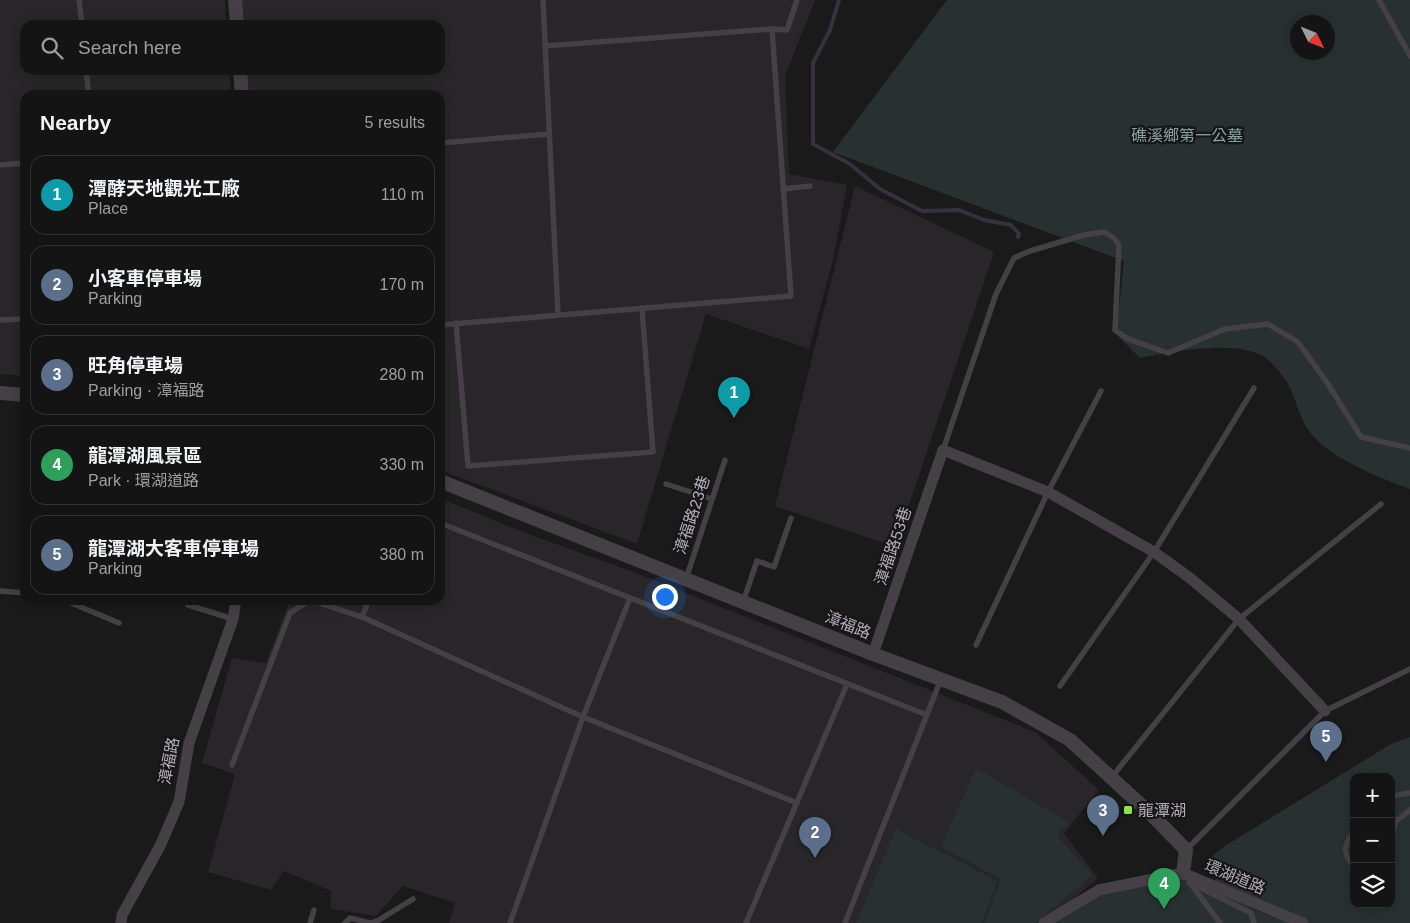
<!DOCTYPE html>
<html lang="en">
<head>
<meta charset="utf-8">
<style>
  body { margin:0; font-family:Arial,"Noto Sans TC",sans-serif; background:#1d1d1d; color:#f1f3f6 }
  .controls { position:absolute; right:15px; bottom:15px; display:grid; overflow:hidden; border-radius:10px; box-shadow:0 2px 12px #0003 }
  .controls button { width:45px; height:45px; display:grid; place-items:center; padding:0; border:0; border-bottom:1px solid #333334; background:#141414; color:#f1f3f6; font:25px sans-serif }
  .compass { position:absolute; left:1290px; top:15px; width:45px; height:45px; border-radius:50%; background:#141414; box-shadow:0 2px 12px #0003; rotate:133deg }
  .you { position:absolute; left:664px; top:596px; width:18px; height:18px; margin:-12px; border:4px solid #fff; border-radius:50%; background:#1a73e8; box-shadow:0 0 0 8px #1a73e833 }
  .badge { display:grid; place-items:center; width:32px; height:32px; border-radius:50%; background:#db2777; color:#fff; font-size:16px; font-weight:700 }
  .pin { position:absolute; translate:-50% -41px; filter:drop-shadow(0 1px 2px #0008) }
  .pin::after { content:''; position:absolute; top:26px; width:18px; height:15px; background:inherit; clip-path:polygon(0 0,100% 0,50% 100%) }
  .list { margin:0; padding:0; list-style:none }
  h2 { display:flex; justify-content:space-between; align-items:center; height:65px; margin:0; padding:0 20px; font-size:21px }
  h2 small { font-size:16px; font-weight:400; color:#9d9ea0 }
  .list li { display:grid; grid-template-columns:32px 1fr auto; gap:15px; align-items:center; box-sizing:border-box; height:80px; margin:0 10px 10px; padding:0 10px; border:1px solid #333334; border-radius:15px }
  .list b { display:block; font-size:19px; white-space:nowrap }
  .list p { margin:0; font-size:16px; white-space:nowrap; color:#9d9ea0 }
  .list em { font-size:16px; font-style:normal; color:#9d9ea0 }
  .icon { flex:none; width:28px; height:28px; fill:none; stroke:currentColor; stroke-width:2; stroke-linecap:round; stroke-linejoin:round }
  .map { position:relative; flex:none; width:1410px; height:923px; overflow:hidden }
  .search { position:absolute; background:#141414; box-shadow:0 2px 12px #0003; left:20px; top:20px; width:425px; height:55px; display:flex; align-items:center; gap:12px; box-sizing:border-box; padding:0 18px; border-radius:15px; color:#9d9ea0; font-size:19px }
  .panel { position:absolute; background:#141414; box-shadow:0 2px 12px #0003; left:20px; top:90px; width:425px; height:515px; border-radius:15px }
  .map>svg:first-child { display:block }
</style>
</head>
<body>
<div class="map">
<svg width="1410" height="923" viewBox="0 0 1410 923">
  <rect width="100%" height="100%" fill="#1b1a1b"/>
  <g fill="#282628">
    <path d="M0,0H225L226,25H25V70H229L231,95H25V376L0,374Z"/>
    <path d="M240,0H815L785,76L789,174L847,185L833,260L809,349L706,314L637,544L440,470V95H248L246,70H440V25H242Z"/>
    <path d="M855,186L994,252L895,547L775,506Z"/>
    <path d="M440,498L523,532L636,573L1035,732L1099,790L1064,833L1098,878L1045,923H449L455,903L403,886L376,916L331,909V891L284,871L271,890L208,872L235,774L202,763L232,658L266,663L289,602L283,600H440Z"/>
  </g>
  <g fill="#283030" fill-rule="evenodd">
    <path d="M947,0H1410V489C1380,478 1327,457 1309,431C1298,416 1296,397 1287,382C1282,375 1274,364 1267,359C1240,338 1171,352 1140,358L1116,334L1124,261L833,152ZM1298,22H1328V52H1298Z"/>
    <path d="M1410,737V923H1053L1103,893L1185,877L1274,918L1218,887L1210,858L1225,846L1391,744ZM1354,777H1391V904H1354Z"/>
    <path d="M976,768L1071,824L1060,828L1059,838L1092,875L1035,923H985L1001,879L941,847Z"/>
    <path d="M896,829L997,881L982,923H856Z"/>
  </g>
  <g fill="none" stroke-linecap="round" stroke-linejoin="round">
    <path stroke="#35313f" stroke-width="4" d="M839,0L830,30L813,63V144L850,164L880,189L922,211L959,210L984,220L1011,225L1019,234L1018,237"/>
    <g stroke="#444045" stroke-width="5.5">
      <path d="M79,0L82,25"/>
      <path d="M543,0L558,315"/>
      <path d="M1379,0L1410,56"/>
      <path d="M772,29L787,30L797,0"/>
      <path d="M86,70L89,95"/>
      <path d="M440,143L549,134"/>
      <path d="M0,165L25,163"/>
      <path d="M783,189L810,186"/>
      <path d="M0,320L25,319"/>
      <path d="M456,323L468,466L653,452L642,308"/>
      <path d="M440,325L791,296L772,29L545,46"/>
      <path d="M943,450L996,294L1014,258L1030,251L1084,235L1104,232L1114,238L1119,245L1115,330L1128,339L1168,353L1225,329L1268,324L1298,342L1328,384L1361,437L1410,448"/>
      <path d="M666,484L712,499"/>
      <path d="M440,523L927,715"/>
      <path d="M686,579L725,460"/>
      <path d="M0,591L25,593"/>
      <path d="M64,600L119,623"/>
      <path d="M743,602L757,561L774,567L791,518"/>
      <path d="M188,605L233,619"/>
      <path d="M362,617L369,600"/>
      <path d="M976,645L1048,492L1101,391"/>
      <path d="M1060,686L1154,552L1254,388"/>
      <path d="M232,765L290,613L310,600L362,617L583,717L797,803"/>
      <path d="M1111,778L1239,619L1381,504"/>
      <path d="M1391,796L1410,793"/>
      <path d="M1354,831C1343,847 1342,852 1354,867"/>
      <path d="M1391,838L1396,821L1410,810"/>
      <path d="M1186,850L1325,711L1410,669"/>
      <path d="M1189,882L1251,913L1254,923"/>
      <path d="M1190,883L1220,923"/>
      <path d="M310,923L314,910"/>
      <path d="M345,923L350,918L370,923"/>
      <path d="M371,923L379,920L413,899"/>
      <path d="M510,923L583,717L630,598"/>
      <path d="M746,923L847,684"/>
      <path d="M845,923L941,679"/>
    </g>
    <g stroke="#444045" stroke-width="11">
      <path d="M873,654L943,450L1048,492L1154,552L1190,578L1239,619L1325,711"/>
      <path d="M121,923L122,915L160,846L179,802L189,743L233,619L236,600"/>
      <path d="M1044,923L1099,890L1183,873L1303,923"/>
    </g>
    <g stroke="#444045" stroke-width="14">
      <path d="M235,0L237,25"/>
      <path d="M240,70L242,95"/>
      <path d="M0,393L25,395"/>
      <path d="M440,481L873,654L1002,702L1070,740L1152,815L1186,850L1183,873"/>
    </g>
  </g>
  <rect fill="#8fe24b" stroke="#161517" stroke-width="2" x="1123" y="805" width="10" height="10" rx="2.5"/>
  <g text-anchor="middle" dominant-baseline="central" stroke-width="4.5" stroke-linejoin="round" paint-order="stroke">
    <g font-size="16" fill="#86a3a1" stroke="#161517">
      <text x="1187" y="135">礁溪鄉第一公墓</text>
    </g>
    <g font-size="16" fill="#b5adba" stroke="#161517">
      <text transform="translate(692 515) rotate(-72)">漳福路23巷</text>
      <text transform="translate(893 546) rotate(-71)">漳福路53巷</text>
      <text transform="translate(848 625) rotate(22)">漳福路</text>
      <text transform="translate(169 761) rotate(-79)">漳福路</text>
      <text transform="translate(1235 877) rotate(23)">環湖道路</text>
    </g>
    <g font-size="16" fill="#b5adba" stroke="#161517" text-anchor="start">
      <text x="1138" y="810">龍潭湖</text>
    </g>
  </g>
</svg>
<div class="controls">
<button>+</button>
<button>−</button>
<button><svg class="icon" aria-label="layers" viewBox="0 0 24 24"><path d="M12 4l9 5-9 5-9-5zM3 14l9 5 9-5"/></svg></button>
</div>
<svg class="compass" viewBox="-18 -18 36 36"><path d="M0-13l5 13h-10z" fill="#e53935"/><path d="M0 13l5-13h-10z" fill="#9d9ea0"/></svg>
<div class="you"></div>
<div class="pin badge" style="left:734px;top:418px;background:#0f9aa8">1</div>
<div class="pin badge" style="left:815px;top:858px;background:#5c6f8a">2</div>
<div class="pin badge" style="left:1103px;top:836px;background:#5c6f8a">3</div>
<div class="pin badge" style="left:1164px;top:909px;background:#2e9e5b">4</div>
<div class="pin badge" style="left:1326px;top:762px;background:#5c6f8a">5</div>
<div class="search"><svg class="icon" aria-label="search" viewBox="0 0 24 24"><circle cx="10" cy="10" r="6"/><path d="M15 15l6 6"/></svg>Search here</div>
<section class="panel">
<h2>Nearby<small>5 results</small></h2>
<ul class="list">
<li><span class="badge" style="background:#0f9aa8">1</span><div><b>潭酵天地觀光工廠</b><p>Place</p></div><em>110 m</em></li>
<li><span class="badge" style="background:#5c6f8a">2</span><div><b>小客車停車場</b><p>Parking</p></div><em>170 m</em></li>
<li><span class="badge" style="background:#5c6f8a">3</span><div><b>旺角停車場</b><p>Parking · 漳福路</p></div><em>280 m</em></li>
<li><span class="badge" style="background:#2e9e5b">4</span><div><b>龍潭湖風景區</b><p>Park · 環湖道路</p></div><em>330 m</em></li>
<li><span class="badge" style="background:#5c6f8a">5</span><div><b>龍潭湖大客車停車場</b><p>Parking</p></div><em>380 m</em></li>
</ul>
</section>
</div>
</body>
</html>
